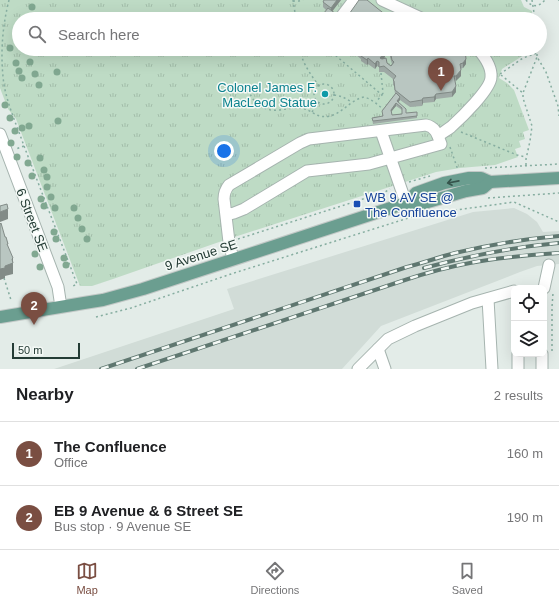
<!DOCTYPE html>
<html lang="en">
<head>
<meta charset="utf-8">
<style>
  body { margin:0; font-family:Arial,sans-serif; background:#f6f6f6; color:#202124 }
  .controls { position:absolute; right:12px; bottom:12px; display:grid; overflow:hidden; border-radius:8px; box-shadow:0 4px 16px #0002 }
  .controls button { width:36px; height:36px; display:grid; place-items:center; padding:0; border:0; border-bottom:1px solid #e0e0e0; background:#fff; color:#202124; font:20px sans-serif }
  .scale { position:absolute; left:12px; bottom:10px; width:68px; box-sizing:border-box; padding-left:4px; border:2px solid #243c35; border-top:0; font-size:11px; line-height:14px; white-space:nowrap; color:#243c35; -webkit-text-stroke:3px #f4f9f6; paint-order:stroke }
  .you { position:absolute; left:224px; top:151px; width:14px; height:14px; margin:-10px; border:3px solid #fff; border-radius:50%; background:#1a73e8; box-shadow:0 0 0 6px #1a73e833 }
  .badge { display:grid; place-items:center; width:26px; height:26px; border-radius:50%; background:#7a4e42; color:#fff; font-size:13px; font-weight:700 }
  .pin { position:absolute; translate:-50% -33px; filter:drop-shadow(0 1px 2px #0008) }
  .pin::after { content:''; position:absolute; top:21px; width:14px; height:12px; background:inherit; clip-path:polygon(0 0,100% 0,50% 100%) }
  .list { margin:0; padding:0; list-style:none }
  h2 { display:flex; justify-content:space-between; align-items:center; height:52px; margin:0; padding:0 16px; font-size:17px }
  h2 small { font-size:13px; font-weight:400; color:#757577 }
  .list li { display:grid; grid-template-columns:26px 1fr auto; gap:12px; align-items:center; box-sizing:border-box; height:64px; padding:0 16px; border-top:1px solid #e0e0e0 }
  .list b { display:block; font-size:15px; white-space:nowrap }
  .list p { margin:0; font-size:13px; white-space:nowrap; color:#757577 }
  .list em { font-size:13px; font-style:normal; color:#757577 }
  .icon { flex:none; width:22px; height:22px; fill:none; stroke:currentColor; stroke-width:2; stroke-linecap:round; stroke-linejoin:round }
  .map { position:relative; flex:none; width:559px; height:369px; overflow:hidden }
  .search { position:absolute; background:#fff; box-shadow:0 4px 16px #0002; left:12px; right:12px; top:12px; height:44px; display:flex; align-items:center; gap:10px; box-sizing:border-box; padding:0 14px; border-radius:22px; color:#757577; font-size:15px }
  .sheet { height:180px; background:#fff }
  nav { display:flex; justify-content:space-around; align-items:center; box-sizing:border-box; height:56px; border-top:1px solid #e0e0e0; background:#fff; font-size:11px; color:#757577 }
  nav a { display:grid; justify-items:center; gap:2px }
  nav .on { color:#7a4e42 }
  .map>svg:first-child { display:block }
</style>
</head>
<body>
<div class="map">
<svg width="559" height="369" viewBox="0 0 559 369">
  <defs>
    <pattern id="park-tufts" width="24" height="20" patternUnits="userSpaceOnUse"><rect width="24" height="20" fill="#bedbc5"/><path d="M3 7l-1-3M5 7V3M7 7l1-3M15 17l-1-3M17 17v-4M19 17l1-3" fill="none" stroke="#a3bdaa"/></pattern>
  </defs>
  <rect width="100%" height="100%" fill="#e3ece8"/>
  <path fill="#d1dcd7" d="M514,208L527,214L537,222L543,232L559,231V264L537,266L520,272L381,326L342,369H54L234,309L227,289L473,212Z"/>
  <path fill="url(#park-tufts)" d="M0,0H521L524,7L532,11V19H19V49H530V51L502,69L499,78L507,83L514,90L529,130L523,132L525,139L519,141L521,147L515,149L518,157L495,165L460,168L436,172L222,241L113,279L92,286H80L16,119L8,109L0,88Z"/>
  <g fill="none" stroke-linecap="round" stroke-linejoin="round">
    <g stroke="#a6b4af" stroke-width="13">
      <g id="minor">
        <path d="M382,0L423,19"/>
        <path d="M341,17L354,0"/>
        <path d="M381,131L406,203"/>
        <path d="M0,134L58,287L61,307"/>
        <path d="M438,136C442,133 447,130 451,127C461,118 491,89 491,77C492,67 484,56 478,49"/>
        <path d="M226,215L234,213L244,209L307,171L369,164L441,144C438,136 436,127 426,125L309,139L300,143L229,185C225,190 224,193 224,199L229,242L233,259"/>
        <path d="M544,288L549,265"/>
        <path d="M488,299L492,369"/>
        <path d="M378,349L388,339L415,326L472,303L514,291"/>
        <path d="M518,354V369"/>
        <path d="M542,354V369"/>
        <path d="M358,369L378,349L385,369"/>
      </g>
    </g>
    <g stroke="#c2c8c6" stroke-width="14">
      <g id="major">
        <path d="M406,203L416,193L444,183L469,178H481L490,182L559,178"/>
        <path d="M0,317L84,303L103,300L143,289L406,203L421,204L466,191L483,188L490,182"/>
      </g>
    </g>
    <g stroke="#86ada0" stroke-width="1.5" stroke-dasharray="2 3" stroke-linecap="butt">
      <path d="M9,0C2,28 0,56 4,85C8,106 17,126 24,146L16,149"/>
      <path d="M293,0L296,19"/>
      <path d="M526,0C532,8 539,7 545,0"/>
      <path d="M532,0L535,19"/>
      <path d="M558,0H559"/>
      <path d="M293,1H299L303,0"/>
      <path d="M300,49C302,63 311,75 319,86"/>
      <path d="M328,49L382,95L376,102"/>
      <path d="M537,49V57L546,72L558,106L559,116"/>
      <path d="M381,73L383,93L382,95"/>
      <path d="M500,74L523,58L537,53"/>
      <path d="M501,75L523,93"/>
      <circle cx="324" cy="94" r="10"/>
      <path d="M247,85C251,102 262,112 280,110C287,109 293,107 301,108C313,110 316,119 330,116C343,113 350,100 364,97C372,99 378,105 384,110"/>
      <path d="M334,95C341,96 346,98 351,102"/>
      <path d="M312,112L319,102"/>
      <path d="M461,132L517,155L526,157"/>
      <path d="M24,146L77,284L71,287"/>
      <path d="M450,147L458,170"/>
      <path d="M526,165V159L530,141L532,126L523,98V93L537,57"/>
      <path d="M485,168L559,164"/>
      <path d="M409,182L430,176"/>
      <path d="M488,198L559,193"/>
      <path d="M440,210L449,211L514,202L559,222"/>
      <path d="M238,239L385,192L390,189"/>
      <path d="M4,278L11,300"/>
      <path d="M96,317L131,308L234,273L418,215"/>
      <path d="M552,351V307L553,293"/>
    </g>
    <use href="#minor" stroke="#fff" stroke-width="11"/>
    <use href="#major" stroke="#6b9e90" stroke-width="12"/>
    <g stroke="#5f7770" stroke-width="4">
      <g id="rail">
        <path d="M424,268C469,256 513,247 559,243"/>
        <path d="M101,369L407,267C423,263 439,257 455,253C489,245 524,239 559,236"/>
        <path d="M137,369L405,280C426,273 448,267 470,263C500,257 529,255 559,253"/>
      </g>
    </g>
    <use href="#rail" stroke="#f4f9f6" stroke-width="2.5" stroke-dasharray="8" stroke-linecap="butt"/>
  </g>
  <g fill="#81a891">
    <circle cx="32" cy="7" r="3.5"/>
    <circle cx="10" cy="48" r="3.5"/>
    <circle cx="30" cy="62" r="3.5"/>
    <circle cx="16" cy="63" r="3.5"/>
    <circle cx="19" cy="71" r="3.5"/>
    <circle cx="57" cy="72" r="3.5"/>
    <circle cx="35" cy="74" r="3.5"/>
    <circle cx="22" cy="78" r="3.5"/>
    <circle cx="39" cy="85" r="3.5"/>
    <circle cx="5" cy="105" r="3.5"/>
    <circle cx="10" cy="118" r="3.5"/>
    <circle cx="58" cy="121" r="3.5"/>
    <circle cx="29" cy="126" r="3.5"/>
    <circle cx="22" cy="128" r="3.5"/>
    <circle cx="15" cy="131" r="3.5"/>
    <circle cx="11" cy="143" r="3.5"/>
    <circle cx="17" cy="157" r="3.5"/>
    <circle cx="40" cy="158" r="3.5"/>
    <circle cx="28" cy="163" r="3.5"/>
    <circle cx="44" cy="170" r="3.5"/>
    <circle cx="32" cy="176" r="3.5"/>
    <circle cx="47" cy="177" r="3.5"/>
    <circle cx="47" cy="187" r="3.5"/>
    <circle cx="51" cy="197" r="3.5"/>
    <circle cx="41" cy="199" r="3.5"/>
    <circle cx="44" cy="206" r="3.5"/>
    <circle cx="55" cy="208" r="3.5"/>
    <circle cx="74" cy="208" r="3.5"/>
    <circle cx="78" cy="218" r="3.5"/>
    <circle cx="82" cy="229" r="3.5"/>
    <circle cx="54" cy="232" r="3.5"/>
    <circle cx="56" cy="239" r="3.5"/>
    <circle cx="87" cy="239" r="3.5"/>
    <circle cx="35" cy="254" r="3.5"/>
    <circle cx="64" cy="258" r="3.5"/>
    <circle cx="66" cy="265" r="3.5"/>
    <circle cx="40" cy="267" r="3.5"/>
  </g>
  <g fill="#9faaa6" fill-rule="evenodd">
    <path d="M324,0H341L332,11L326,10L323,7V2Z"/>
    <path d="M346,49H381L385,57L383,58L387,63L391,66L392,64L390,57V51L465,49L466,64L463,68L460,69L461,76L455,81L456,92L452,97L436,99L434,102L423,103L422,106L410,107L400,100L398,102L406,113L417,116V118L373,124L372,118L382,116V111L395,94L394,86L393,85V79L384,72H379V67L377,66L375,69L368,64L367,65L361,61V59L350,50L349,52ZM396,106L402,110V114L392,115L391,112Z"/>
  </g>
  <g fill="#828b87">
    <path d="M337,0H341L331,13V8Z"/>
    <path d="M385,52V57L380,63V58Z"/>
    <path d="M368,58V64L367,65V60Z"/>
    <path d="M466,59V64L463,68V63Z"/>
    <path d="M377,61V66L375,69V64Z"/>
    <path d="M461,70V76L456,81V76Z"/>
    <path d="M456,86V92L452,97V92Z"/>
    <path d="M436,94V99L434,102V97Z"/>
    <path d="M400,97V100L397,104V101Z"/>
    <path d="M423,98V103L422,106V100Z"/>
    <path d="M396,103V106L391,112V110Z"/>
    <path d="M8,209V219L0,222V212Z"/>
    <path d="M13,258V274L5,276V278L0,280V269L5,266Z"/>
  </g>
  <g fill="#b9c6c1" stroke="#828b87" fill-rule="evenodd">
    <path d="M324,0H337L331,8L323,2Z"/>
    <path d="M359,0H367L387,16L385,19H350L347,17Z"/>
    <path d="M328,8L343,19H319Z"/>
    <path d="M355,49H381L385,52L380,58L382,59L386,58L387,63L391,66L394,62L392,60L390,51L392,49H465L466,59L463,63L460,64L461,70L456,76H454L456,86L452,92L436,94L434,97L423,98L422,100L410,102L395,90L394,81L393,80L396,76L384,66L379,67V62L377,61L375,64L368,58L367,60L361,56L362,54Z"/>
    <path d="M396,93L400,97L397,101L406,109V113L417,112V116L373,121L372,118L383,116L382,111ZM396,103L402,108V114L392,115L391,110Z"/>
    <path d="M7,204L8,209L0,212V206Z"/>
    <path d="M1,223L5,237H6L8,244H7L13,258L12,259L13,263L5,266V268L0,269V224Z"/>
  </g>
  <defs><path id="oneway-shaft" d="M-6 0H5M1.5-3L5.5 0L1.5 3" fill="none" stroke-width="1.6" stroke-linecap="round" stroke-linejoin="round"/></defs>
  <use stroke="#36544c" href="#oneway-shaft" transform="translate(453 182) rotate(169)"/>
  <circle fill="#0f9aa8" stroke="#f4f9f6" stroke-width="1.5" cx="325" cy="94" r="4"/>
  <rect fill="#1a4fb4" stroke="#f4f9f6" stroke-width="1.5" x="353" y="200" width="8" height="8" rx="2"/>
  <g text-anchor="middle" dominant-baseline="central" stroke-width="3" stroke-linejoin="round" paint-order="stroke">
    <g font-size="13" fill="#0d838f" stroke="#f4f9f6" text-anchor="end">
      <text x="317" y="87">Colonel James F.<tspan x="317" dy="15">MacLeod Statue</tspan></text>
    </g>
    <g font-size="13" fill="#164399" stroke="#f4f9f6" text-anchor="start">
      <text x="365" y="197">WB 9 AV SE @<tspan x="365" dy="15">The Confluence</tspan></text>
    </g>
    <g font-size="13" fill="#243c35" stroke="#f4f9f6">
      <text transform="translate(32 220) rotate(69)">6 Street SE</text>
      <text transform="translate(201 255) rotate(-18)">9 Avenue SE</text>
    </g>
  </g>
</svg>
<div class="controls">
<button><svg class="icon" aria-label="locate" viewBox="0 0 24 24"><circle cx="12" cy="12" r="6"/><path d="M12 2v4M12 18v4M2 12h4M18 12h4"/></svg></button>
<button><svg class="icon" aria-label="layers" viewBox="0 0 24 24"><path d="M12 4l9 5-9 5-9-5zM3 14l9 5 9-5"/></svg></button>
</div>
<div class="scale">50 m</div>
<div class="you"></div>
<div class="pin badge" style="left:441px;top:91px">1</div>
<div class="pin badge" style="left:34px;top:325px">2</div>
<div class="search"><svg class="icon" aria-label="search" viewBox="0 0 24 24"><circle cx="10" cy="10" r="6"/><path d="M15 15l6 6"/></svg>Search here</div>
</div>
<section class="sheet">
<h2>Nearby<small>2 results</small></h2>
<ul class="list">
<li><span class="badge">1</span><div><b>The Confluence</b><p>Office</p></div><em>160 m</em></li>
<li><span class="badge">2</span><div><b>EB 9 Avenue &amp; 6 Street SE</b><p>Bus stop · 9 Avenue SE</p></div><em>190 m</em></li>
</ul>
</section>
<nav>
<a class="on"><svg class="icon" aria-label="map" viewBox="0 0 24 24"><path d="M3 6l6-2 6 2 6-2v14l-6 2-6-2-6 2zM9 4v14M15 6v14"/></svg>Map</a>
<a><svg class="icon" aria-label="directions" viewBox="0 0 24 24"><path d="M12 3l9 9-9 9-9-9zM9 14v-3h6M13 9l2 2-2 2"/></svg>Directions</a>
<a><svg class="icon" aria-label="saved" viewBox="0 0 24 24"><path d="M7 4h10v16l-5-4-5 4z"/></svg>Saved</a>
</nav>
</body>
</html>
